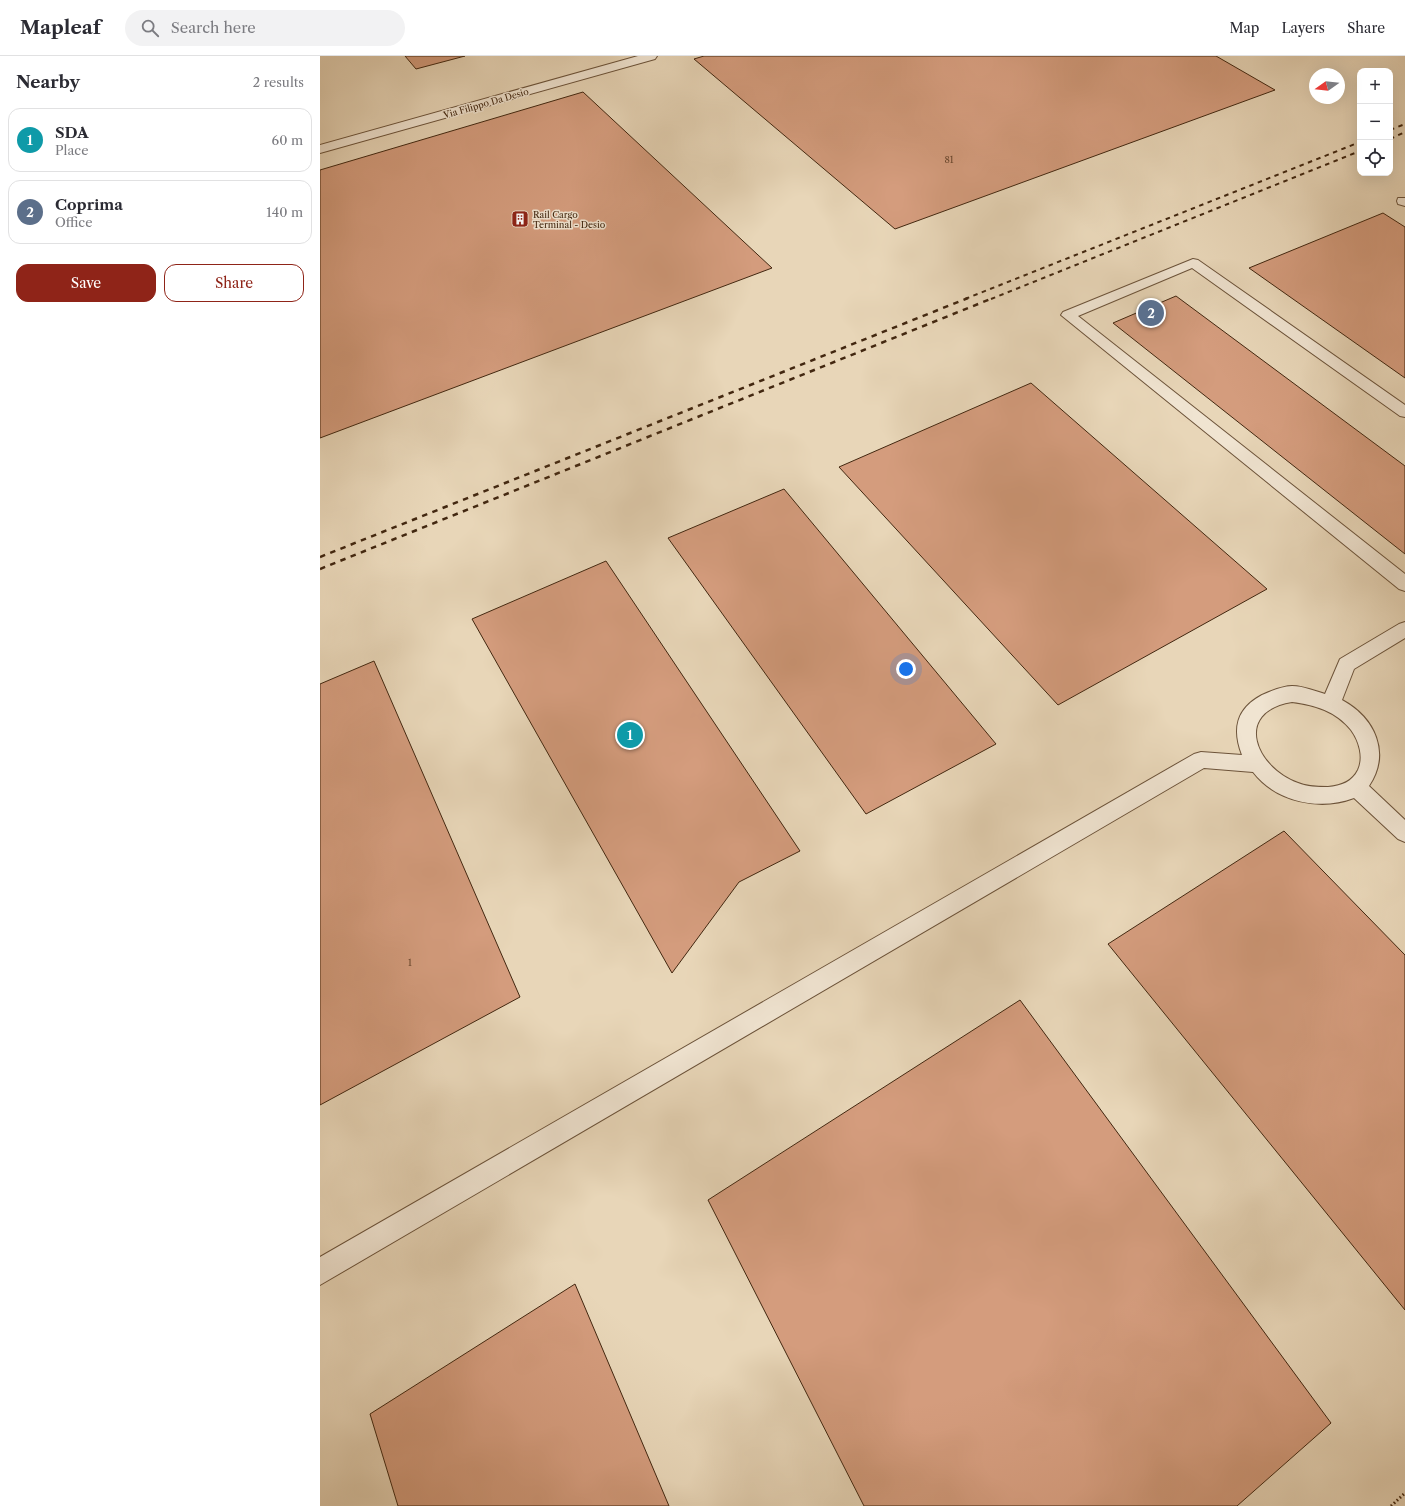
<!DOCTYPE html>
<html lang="en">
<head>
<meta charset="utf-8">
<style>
  body { margin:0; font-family:"Libre Caslon Text",serif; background:#f2f2f3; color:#2b2b33 }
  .controls { position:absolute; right:12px; top:12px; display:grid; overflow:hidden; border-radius:8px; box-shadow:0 4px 16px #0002 }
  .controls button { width:36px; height:36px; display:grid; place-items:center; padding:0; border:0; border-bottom:1px solid #e1e1e2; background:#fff; color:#2b2b33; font:20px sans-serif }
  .compass { position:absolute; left:989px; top:12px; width:36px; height:36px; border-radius:50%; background:#fff; box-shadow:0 4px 16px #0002; rotate:255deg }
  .you { position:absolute; left:586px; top:613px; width:14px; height:14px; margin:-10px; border:3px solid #fff; border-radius:50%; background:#1a73e8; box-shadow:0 0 0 6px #1a73e833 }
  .badge { display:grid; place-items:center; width:26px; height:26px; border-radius:50%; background:#8f2418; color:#fff; font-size:13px; font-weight:700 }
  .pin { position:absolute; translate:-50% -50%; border:2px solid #fff; box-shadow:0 1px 4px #0006 }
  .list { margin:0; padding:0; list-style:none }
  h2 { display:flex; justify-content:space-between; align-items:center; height:52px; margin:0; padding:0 16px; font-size:17px }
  h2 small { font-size:13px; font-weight:400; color:#7c7c81 }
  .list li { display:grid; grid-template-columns:26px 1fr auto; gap:12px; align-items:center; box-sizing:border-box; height:64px; margin:0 8px 8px; padding:0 8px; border:1px solid #e1e1e2; border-radius:12px }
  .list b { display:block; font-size:15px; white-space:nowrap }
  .list p { margin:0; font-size:13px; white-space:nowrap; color:#7c7c81 }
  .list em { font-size:13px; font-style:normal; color:#7c7c81 }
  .actions { display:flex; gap:8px; padding:12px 16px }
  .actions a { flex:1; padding:9px 0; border:1px solid #8f2418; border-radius:12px; text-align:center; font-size:14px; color:#8f2418 }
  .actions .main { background:#8f2418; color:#fff }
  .icon { flex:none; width:22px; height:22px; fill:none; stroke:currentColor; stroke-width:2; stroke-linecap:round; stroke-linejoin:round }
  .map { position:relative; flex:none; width:1085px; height:1450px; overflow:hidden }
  header { display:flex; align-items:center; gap:24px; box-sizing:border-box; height:56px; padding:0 20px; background:#fff; border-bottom:1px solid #e1e1e2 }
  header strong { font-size:19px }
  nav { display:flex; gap:22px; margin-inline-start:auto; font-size:14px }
  .search { width:280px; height:36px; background:#f2f2f3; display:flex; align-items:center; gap:10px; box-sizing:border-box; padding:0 14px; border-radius:22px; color:#7c7c81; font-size:15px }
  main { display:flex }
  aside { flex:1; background:#fff }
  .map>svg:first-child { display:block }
</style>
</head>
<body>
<header>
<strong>Mapleaf</strong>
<div class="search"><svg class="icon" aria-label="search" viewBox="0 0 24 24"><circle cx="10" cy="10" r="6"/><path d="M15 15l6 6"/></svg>Search here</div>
<nav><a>Map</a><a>Layers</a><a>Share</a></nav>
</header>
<main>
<aside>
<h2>Nearby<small>2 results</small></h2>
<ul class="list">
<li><span class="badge" style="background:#0f9aa8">1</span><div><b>SDA</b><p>Place</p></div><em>60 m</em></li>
<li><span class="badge" style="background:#5c6f8a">2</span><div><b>Coprima</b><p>Office</p></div><em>140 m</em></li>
</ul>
<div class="actions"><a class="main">Save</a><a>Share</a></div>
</aside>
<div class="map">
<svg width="1085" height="1450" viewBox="0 0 1085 1450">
  <rect width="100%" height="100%" fill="#e8d6b8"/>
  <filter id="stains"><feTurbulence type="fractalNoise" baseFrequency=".005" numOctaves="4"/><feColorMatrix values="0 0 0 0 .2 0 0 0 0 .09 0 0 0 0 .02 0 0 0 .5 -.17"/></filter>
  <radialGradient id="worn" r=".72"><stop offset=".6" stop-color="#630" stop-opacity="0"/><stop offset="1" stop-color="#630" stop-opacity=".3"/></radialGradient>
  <g fill="#d49c7d" stroke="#422710">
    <path d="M85,0H145L96,13Z"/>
    <path d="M384,0H896L955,34L575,173L374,3Z"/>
    <path d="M263,36L452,212L0,382V114Z"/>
    <path d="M1063,157L1085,171V322L929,212Z"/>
    <path d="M856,240L1085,410V498L793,267Z"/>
    <path d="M711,327L947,533L738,649L519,411Z"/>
    <path d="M464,433L676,688L546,758L348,482Z"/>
    <path d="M286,505L480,795L419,826L352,917L152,563Z"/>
    <path d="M54,605L200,941L0,1049V628Z"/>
    <path d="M964,775L1085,899V1254L788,888Z"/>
    <path d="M700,944L1011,1367L917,1450H544L388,1144Z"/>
    <path d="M255,1228L349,1450H78L50,1358Z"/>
  </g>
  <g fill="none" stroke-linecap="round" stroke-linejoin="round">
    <g stroke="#6c533a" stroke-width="2">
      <g id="service">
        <path d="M1078,142H1085V150L1078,148L1077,145Z"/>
        <path d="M873,203L878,204L1085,349V361L1080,360L872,212L758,260L1085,518V535L1079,533L741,259L743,256Z"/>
        <path d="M1085,566V582L1034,613L1022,644C1055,662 1071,697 1049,730L1085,764V786L1078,783L1034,742C1000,755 956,746 933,716L884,712L0,1229V1201L874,698L881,696L922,699C912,673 916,653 942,639C951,635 962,630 972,630C983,630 995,635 1005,638L1020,603L1079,568ZM972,646C995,649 1016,655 1031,674C1039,685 1044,701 1038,714C1032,726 1021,730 1008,731C998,731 987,731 978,727C936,712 912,656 972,646Z"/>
      </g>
    </g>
    <g stroke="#6c533a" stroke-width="2">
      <path id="minor" d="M318,0H337L335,3L0,97V89Z"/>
    </g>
    <path stroke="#422710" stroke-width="3" stroke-dasharray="1.5 2.5" stroke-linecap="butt" d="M1071,1450L1085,1437"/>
    <use href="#service" fill="#f0e4d1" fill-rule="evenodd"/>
    <use href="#minor" fill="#f0e4d1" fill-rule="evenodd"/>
    <g stroke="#422710" stroke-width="2" stroke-dasharray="4.5 4.5" stroke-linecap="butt">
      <path d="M1070,74L1085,68"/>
      <path d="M1070,83L1085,76"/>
      <path d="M645,243L1040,86"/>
      <path d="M671,243L1040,95"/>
    </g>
    <g stroke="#422710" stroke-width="2.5" stroke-dasharray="5.5 5.5" stroke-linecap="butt">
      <path d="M0,501L648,242"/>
      <path d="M0,513L673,242"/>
    </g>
  </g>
  <defs>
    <g id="building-square" transform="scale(0.9)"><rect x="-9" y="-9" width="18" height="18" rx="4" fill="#8f2418" stroke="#f0e4d1"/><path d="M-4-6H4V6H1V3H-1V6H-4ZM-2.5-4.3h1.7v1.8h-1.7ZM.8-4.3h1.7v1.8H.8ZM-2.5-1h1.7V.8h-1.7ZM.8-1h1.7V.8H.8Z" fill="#fff"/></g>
  </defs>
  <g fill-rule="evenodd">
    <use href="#building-square" x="200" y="163"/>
  </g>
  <g text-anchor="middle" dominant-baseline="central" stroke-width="3" stroke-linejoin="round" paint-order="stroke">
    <g font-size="9" fill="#422710" stroke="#f0e4d1">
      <text transform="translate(166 47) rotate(-16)">Via Filippo Da Desio</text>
    </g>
    <g font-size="9" fill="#66442b">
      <text x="629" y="103">81</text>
      <text x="90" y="906">1</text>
    </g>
    <g font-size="9" fill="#422710" stroke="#f0e4d1" text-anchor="start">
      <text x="213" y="158">Rail Cargo<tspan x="213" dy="10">Terminal - Desio</tspan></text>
    </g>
  </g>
  <rect width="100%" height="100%" filter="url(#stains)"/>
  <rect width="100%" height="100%" fill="url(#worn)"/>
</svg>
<div class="controls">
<button>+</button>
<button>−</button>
<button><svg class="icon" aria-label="locate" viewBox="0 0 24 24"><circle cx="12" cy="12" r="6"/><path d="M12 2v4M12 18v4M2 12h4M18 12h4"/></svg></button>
</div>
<svg class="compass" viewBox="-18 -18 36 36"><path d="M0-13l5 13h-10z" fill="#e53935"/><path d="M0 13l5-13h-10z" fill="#7c7c81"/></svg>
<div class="you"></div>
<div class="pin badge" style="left:310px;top:679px;background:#0f9aa8">1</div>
<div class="pin badge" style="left:831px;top:257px;background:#5c6f8a">2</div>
</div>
</main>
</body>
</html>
